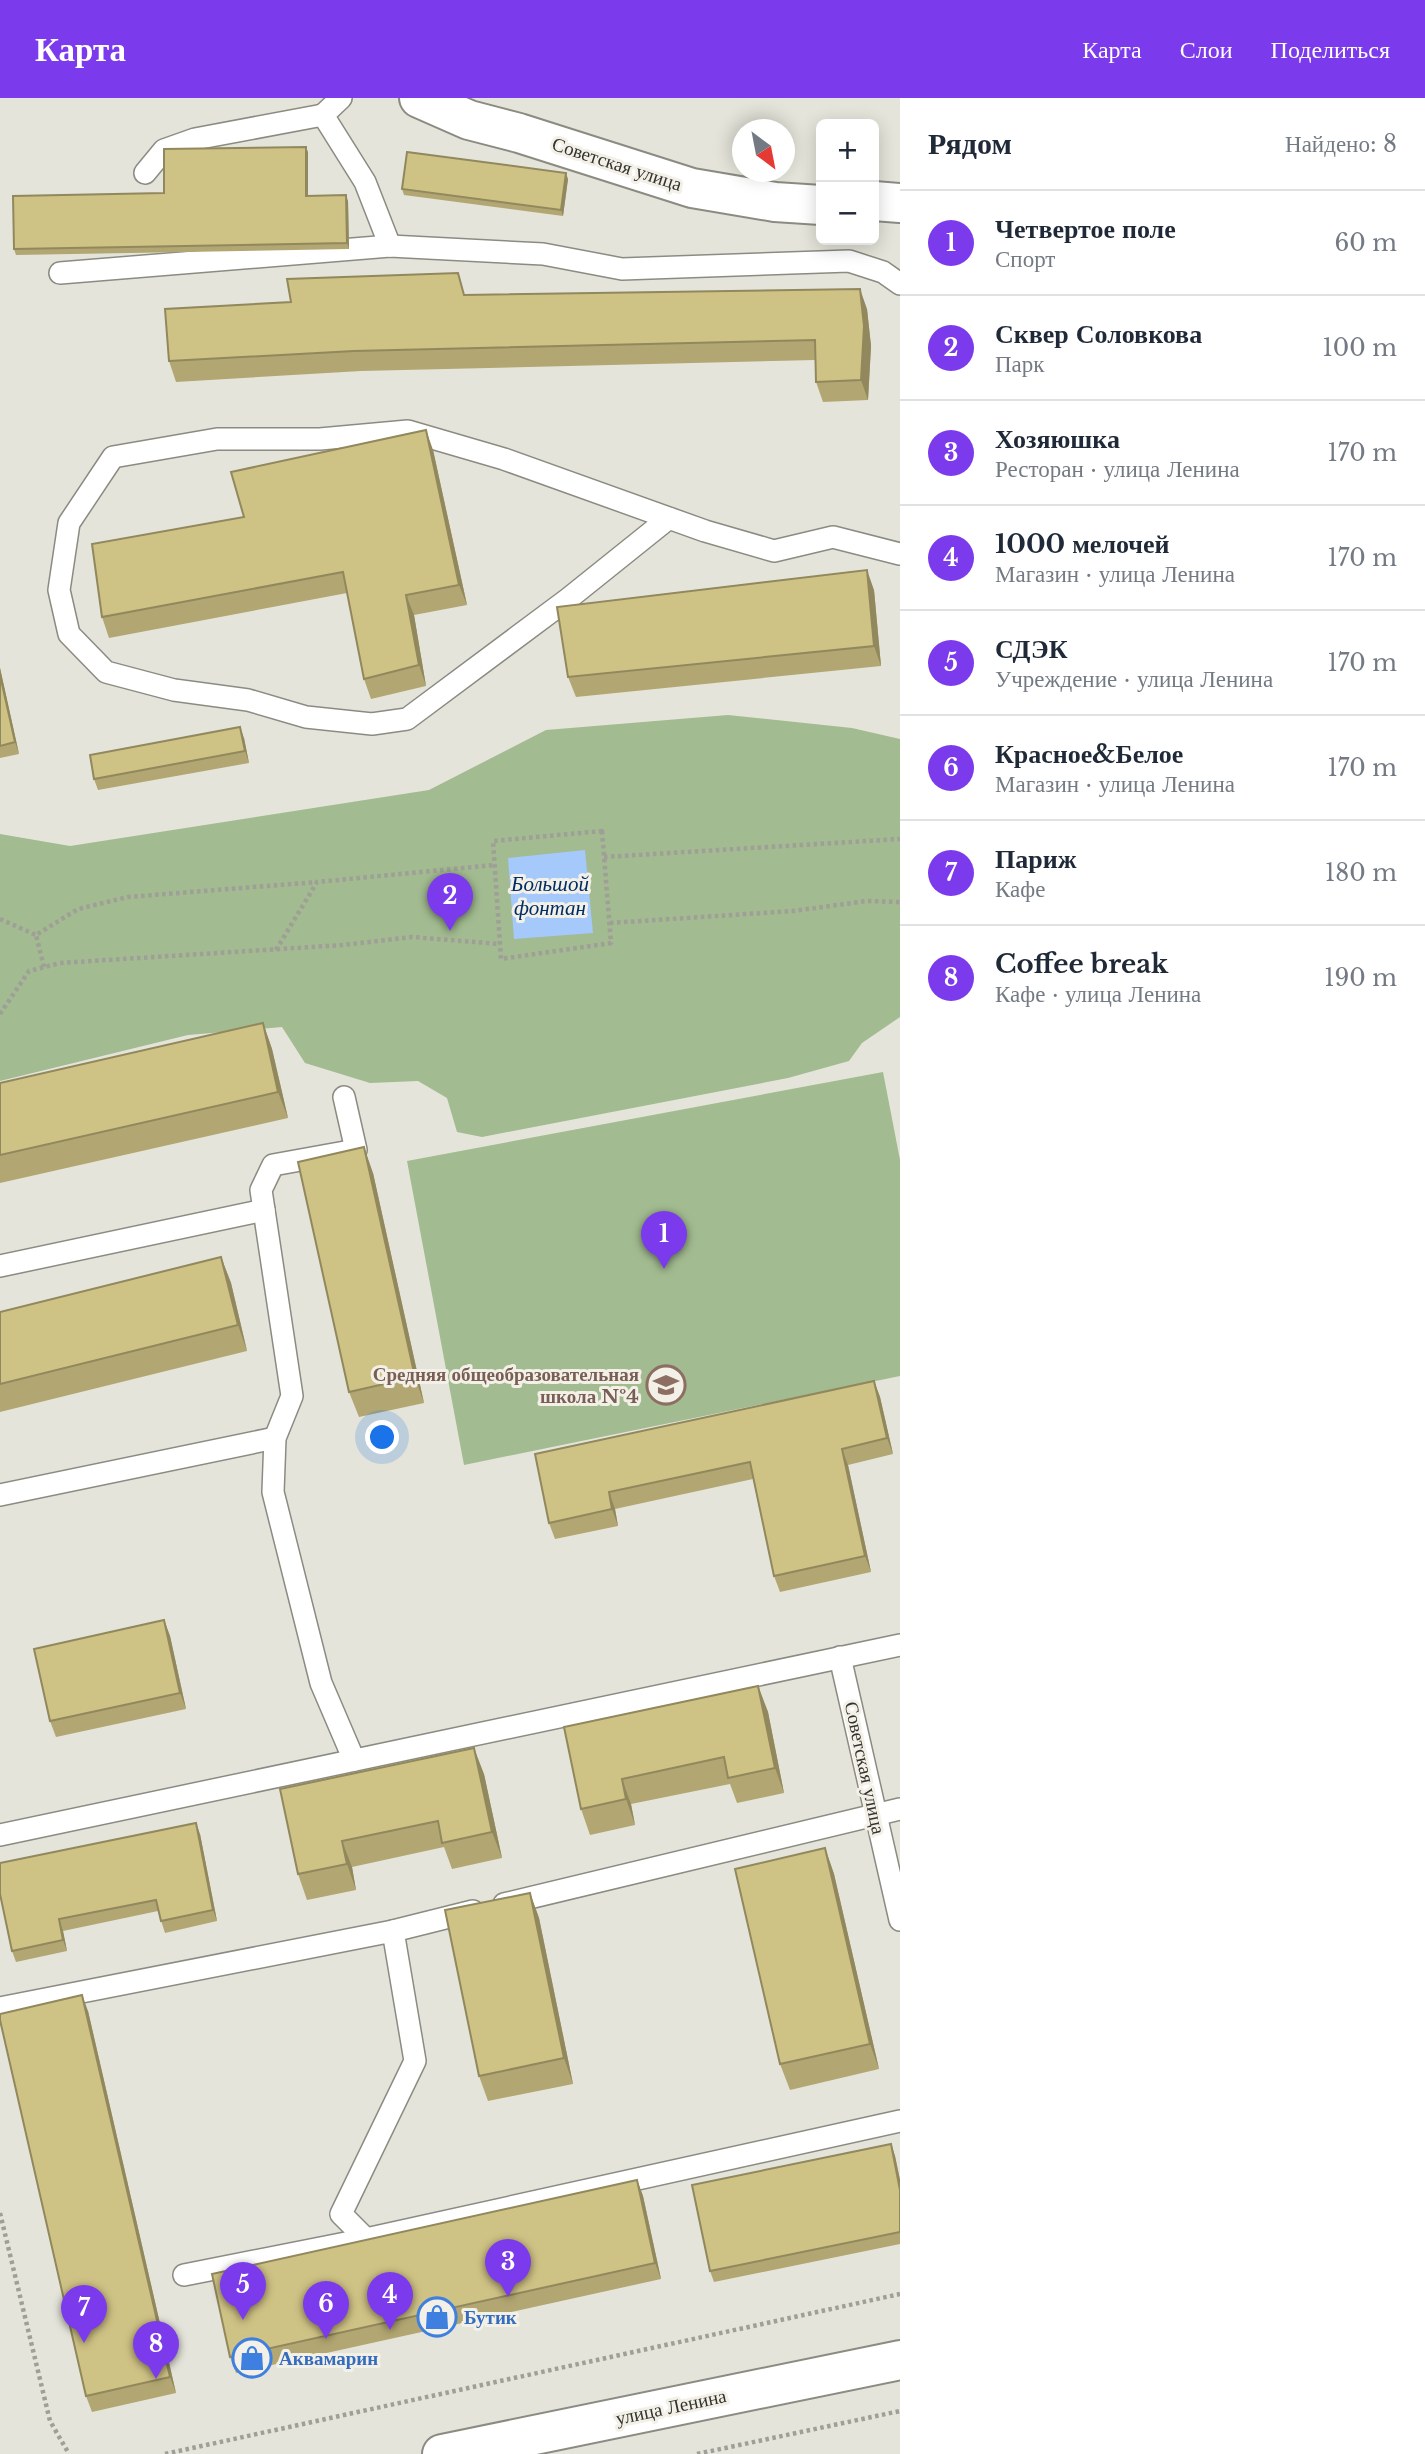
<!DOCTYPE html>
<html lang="ru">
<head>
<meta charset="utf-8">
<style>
  body { margin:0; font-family:"Libre Baskerville",serif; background:#f6f6f7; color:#1f2937 }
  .controls { position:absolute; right:21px; top:21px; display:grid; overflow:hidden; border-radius:10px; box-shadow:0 4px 18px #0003 }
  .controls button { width:63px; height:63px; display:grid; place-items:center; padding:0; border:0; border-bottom:2px solid #e0e1e3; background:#fff; color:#1f2937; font:35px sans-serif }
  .compass { position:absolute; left:732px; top:21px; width:63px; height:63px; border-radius:50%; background:#fff; box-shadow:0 4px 18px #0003; rotate:148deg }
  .you { position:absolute; left:383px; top:1340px; width:24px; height:24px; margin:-18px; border:5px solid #fff; border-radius:50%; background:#1a73e8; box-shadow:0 0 0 10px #1a73e833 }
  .badge { display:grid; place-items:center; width:46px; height:46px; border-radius:50%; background:#7c3aed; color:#fff; font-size:23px; font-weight:700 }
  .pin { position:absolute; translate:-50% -58px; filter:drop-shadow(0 2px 4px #0008) }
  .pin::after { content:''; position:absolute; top:37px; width:24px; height:21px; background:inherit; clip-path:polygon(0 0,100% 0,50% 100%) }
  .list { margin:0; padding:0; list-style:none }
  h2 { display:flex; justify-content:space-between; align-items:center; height:91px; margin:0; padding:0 28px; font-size:30px }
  h2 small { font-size:23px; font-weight:400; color:#747a83 }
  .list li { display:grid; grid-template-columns:46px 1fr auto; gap:21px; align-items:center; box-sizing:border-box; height:105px; padding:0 28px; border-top:2px solid #e0e1e3 }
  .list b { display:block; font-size:26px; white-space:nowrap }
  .list p { margin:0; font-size:23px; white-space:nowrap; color:#747a83 }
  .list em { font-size:23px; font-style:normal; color:#747a83 }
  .map { position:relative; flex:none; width:900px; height:2356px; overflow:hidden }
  header { display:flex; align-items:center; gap:42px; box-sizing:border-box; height:98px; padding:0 35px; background:#7c3aed; color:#fff }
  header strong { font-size:33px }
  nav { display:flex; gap:38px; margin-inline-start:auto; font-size:24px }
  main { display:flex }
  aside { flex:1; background:#fff }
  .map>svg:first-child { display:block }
</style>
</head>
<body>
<header>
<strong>Карта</strong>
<nav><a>Карта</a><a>Слои</a><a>Поделиться</a></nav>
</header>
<main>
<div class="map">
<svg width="900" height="2356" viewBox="0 0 900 2356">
  <rect width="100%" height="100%" fill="#e5e4da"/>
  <g fill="#a2bb90">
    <path d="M728,617L852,630L900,641V919L862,945L849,963L788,980L482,1039L457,1034L447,1000L418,983L370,985L305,965L282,929L188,937L0,983V736L70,748L429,692L546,632Z"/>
    <path d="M883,974L900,1062V1278L464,1367L407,1063Z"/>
  </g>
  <path fill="#a5c9fb" d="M585,752L593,835L514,841L508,760Z"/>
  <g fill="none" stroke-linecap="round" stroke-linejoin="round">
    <g stroke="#8c8b82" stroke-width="24">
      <g id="lane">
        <path d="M341,0L323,17L365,84L390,148"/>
        <path d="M145,75L164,52L195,41L323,17"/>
        <path d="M60,175L390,148L543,156L622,171L849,163L883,174L900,186"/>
        <path d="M669,420L568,501L407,621L372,626L306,619L248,602L174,592L106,574L69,536L59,492L69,425L113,359L217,341H320L408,333L504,361L705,433L774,453L833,439L900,456"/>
        <path d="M344,999L356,1052L273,1067L261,1092L292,1298L275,1340L273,1394L321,1585L354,1662"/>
        <path d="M0,1168L264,1112"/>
        <path d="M0,1397L275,1340"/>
        <path d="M840,1559L900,1822"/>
        <path d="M0,1737L900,1547"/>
        <path d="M504,1806L900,1711"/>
        <path d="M393,1833L473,1813"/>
        <path d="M0,1910L393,1833L415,1963L341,2116L366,2141"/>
        <path d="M184,2177L366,2141L900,2023"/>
      </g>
    </g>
    <g stroke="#8c8b82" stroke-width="42">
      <g id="street">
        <path d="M419,0L469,22L519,35L692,90L775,104L821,107"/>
        <path d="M874,103L900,105"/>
        <path d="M442,2356L900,2262"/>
      </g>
    </g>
    <g stroke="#9f9e97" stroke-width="4.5" stroke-dasharray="3.5 3.5" stroke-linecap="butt">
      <path d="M602,733L611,845L501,861L493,743Z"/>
      <path d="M604,759L900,741"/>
      <path d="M0,821L36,837"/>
      <path d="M610,825L793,813L867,803L900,804"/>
      <path d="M276,852L317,784L494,767"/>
      <path d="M44,869L36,837L78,811L128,799L317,784"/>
      <path d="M0,916L29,873L60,865L343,847L412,839L500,846"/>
      <path d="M0,2115L50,2323L69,2356"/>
      <path d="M165,2356L900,2196"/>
      <path d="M697,2356L900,2313"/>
    </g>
    <use href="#lane" stroke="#fff" stroke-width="21"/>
    <use href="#street" stroke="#fff" stroke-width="38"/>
  </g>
  <g fill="#b2a772">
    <path d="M308,54V98L348,103L349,151L16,157L14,151L164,95Z"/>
    <path d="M568,81L563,118L404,97L402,91Z"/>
    <path d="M466,197L867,211L871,248L868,302L823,304L816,284L815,262L361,273L176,284L169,263Z"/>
    <path d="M433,352L467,507L414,517L426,588L371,601L364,581L347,495L109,540L102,519L244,419Z"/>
    <path d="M874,492L881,568L576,599L568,579Z"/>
    <path d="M0,570L19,656L0,660Z"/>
    <path d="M244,640L249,665L98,692L94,681Z"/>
    <path d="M263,925L272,951L288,1020L0,1085V985Z"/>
    <path d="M373,1075L424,1305L359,1319L349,1294Z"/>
    <path d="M221,1159L231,1185L247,1253L0,1314V1214Z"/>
    <path d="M874,1283L880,1299L893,1356L848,1367L871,1474L780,1494L774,1478L753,1381L615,1411L618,1428L555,1441L549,1425L535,1356Z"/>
    <path d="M164,1522L170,1538L186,1611L56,1639L50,1623Z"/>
    <path d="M758,1588L768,1614L784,1695L737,1705L730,1686L631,1706L635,1727L590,1737L581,1711L564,1629Z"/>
    <path d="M484,1676L502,1760L452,1771L444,1749L352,1769L356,1792L307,1802L298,1776L280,1691Z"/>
    <path d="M200,1736L217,1823L165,1835L158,1813L63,1833L67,1853L16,1864L12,1853L0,1796Z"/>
    <path d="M825,1750L834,1776L879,1971L790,1992L780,1966Z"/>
    <path d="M530,1795L539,1820L573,1986L488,2003L479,1978Z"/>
    <path d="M88,1913L176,2295L92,2314L86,2298Z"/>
    <path d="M891,2046L895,2058L900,2082V2146L714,2184L710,2173Z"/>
    <path d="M637,2082L643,2098L661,2181L236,2275L230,2259Z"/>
  </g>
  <g fill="#91885d">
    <path d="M306,49L308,54V104L306,98Z"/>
    <path d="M566,75L568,81L563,118L561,112Z"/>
    <path d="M346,97L348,103L349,151L347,145Z"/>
    <path d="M860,191L867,211L871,248L868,302L861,282Z"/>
    <path d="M426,332L433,352L467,507L459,487Z"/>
    <path d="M867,472L874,492L881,568L874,548Z"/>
    <path d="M406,497L414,517L426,588L419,567Z"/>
    <path d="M0,570L19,656L15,644L0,577Z"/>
    <path d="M240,629L244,640L249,665L245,653Z"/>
    <path d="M263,925L272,951L288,1020L278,994Z"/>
    <path d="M364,1049L373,1075L424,1305L415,1279Z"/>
    <path d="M221,1159L231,1185L247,1253L238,1227Z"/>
    <path d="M874,1283L880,1299L893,1356L887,1340Z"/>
    <path d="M842,1351L848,1367L871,1474L865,1458Z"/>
    <path d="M609,1394L615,1411L618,1428L612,1411Z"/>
    <path d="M164,1522L170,1538L186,1611L180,1595Z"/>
    <path d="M758,1588L768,1614L784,1695L775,1670Z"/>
    <path d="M474,1650L484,1676L502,1760L492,1734Z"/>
    <path d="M622,1681L631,1706L635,1727L626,1701Z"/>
    <path d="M196,1725L200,1736L217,1823L213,1812Z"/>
    <path d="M342,1743L352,1769L356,1792L347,1766Z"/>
    <path d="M825,1750L834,1776L879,1971L870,1946Z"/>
    <path d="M530,1795L539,1820L573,1986L564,1960Z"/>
    <path d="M59,1821L63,1833L67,1853L63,1842Z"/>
    <path d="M82,1897L88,1913L176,2295L170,2279Z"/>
    <path d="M891,2046L895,2058L900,2082V2092Z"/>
    <path d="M637,2082L643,2098L661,2181L655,2165Z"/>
  </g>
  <g fill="#cfc285" stroke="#91885d" stroke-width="2">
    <path d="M306,49V98L346,97L347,145L14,151L13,98L164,95V51Z"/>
    <path d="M407,54L566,75L561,112L402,91Z"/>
    <path d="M458,175L464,197L860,191L864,228L861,282L816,284L815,242L354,253L169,263L165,211L291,204L287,181Z"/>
    <path d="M426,332L459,487L406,497L419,567L364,581L343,474L102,519L92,446L244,419L231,374Z"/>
    <path d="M867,472L874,548L568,579L557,509Z"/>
    <path d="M0,577L15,644L0,648Z"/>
    <path d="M240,629L245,653L94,681L90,657Z"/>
    <path d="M263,925L278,994L0,1057V985Z"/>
    <path d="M364,1049L415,1279L349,1294L298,1064Z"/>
    <path d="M221,1159L238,1227L0,1286V1214Z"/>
    <path d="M874,1283L887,1340L842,1351L865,1458L774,1478L750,1364L609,1394L612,1411L549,1425L535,1356Z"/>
    <path d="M164,1522L180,1595L50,1623L34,1551Z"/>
    <path d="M758,1588L775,1670L728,1680L724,1659L622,1681L626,1701L581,1711L564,1629Z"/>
    <path d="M474,1650L492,1734L442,1745L438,1723L342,1743L347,1766L298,1776L280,1691Z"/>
    <path d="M196,1725L213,1812L161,1823L156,1802L59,1821L63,1842L12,1853L0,1796V1765Z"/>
    <path d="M825,1750L870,1946L780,1966L735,1771Z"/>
    <path d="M530,1795L564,1960L479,1978L445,1812Z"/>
    <path d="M82,1897L170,2279L86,2298L0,1922V1916Z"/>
    <path d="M891,2046L900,2092V2134L710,2173L692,2087Z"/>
    <path d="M637,2082L655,2165L230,2259L212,2176Z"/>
  </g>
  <defs>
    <g id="school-ring" transform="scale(2.0125)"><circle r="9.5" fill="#f3f1e7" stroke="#8d6e63" stroke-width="1.5"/><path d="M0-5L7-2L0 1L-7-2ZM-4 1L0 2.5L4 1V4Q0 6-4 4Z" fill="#8d6e63"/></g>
    <g id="shop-ring" transform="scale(2.0125)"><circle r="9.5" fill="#f3f1e7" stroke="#3f7fe0" stroke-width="1.5"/><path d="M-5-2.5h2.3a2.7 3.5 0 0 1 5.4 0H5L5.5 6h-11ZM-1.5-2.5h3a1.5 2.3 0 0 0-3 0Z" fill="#3f7fe0"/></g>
  </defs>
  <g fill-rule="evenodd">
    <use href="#school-ring" x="666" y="1287"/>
    <use href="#shop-ring" x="437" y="2219"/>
    <use href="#shop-ring" x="252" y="2260"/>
  </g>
  <g text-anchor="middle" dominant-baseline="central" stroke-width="6" stroke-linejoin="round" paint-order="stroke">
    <g font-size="19" fill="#33322f" stroke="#f3f1e7">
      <text transform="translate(617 66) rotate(18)">Советская улица</text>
      <text transform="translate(865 1670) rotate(78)">Советская улица</text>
      <text transform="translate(671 2309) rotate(-12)">улица Ленина</text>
    </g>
    <g font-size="19" font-weight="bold" fill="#785e54" stroke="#f3f1e7" text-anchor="end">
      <text x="639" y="1276">Средняя общеобразовательная<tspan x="639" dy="22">школа №4</tspan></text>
    </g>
    <g font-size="19" font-weight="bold" fill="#366cbe" stroke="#f3f1e7" text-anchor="start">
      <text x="464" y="2219">Бутик</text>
      <text x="279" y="2260">Аквамарин</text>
    </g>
    <g font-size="21" font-style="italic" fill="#002c65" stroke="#f3f1e7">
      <text x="550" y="786">Большой<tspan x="550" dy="24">фонтан</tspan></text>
    </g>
  </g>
</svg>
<div class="controls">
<button>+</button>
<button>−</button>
</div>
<svg class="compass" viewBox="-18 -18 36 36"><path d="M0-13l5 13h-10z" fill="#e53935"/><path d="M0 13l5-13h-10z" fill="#747a83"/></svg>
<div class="you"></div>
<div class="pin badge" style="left:664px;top:1171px">1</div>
<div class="pin badge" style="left:450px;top:833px">2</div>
<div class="pin badge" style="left:508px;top:2199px">3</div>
<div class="pin badge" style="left:390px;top:2232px">4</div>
<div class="pin badge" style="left:243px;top:2222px">5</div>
<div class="pin badge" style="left:326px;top:2241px">6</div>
<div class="pin badge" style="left:84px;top:2245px">7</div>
<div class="pin badge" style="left:156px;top:2281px">8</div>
</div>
<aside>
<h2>Рядом<small>Найдено: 8</small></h2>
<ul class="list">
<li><span class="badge">1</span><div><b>Четвертое поле</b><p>Спорт</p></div><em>60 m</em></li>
<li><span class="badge">2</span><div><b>Сквер Соловкова</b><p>Парк</p></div><em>100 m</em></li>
<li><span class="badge">3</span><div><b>Хозяюшка</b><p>Ресторан · улица Ленина</p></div><em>170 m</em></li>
<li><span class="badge">4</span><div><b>1000 мелочей</b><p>Магазин · улица Ленина</p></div><em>170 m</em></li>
<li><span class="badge">5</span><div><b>СДЭК</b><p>Учреждение · улица Ленина</p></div><em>170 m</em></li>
<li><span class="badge">6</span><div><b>Красное&amp;Белое</b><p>Магазин · улица Ленина</p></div><em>170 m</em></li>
<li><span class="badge">7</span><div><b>Париж</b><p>Кафе</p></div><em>180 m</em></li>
<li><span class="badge">8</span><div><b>Coffee break</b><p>Кафе · улица Ленина</p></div><em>190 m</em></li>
</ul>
</aside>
</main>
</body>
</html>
